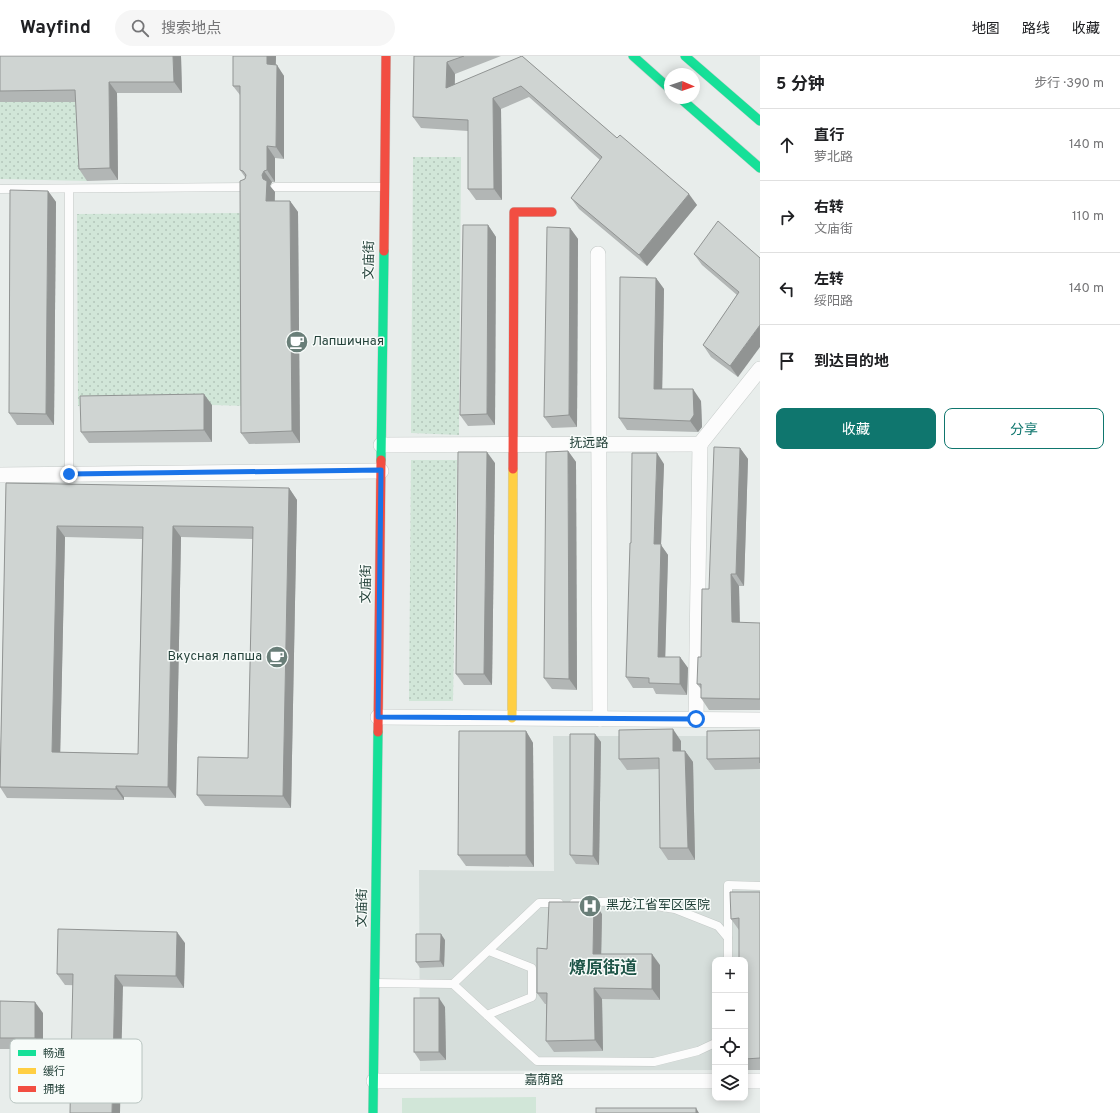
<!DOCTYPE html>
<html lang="zh">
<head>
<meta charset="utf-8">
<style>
  body { margin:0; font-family:Overpass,"Noto Sans SC",sans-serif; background:#f6f6f6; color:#202124 }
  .controls { position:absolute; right:12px; bottom:12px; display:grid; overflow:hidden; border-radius:8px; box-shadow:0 2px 10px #0003 }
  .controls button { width:36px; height:36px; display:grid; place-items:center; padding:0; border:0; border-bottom:1px solid #e0e0e0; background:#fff; color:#202124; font:20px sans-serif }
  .compass { position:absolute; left:664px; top:12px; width:36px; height:36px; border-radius:50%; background:#fff; box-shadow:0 2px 10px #0003; rotate:92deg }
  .stop { position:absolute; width:12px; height:12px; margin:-9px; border:3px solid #1a73e8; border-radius:50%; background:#fff }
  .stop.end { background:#1a73e8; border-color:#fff; box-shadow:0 1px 4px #0008 }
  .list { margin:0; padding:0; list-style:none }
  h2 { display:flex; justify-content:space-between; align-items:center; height:52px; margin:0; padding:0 16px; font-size:17px }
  h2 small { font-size:13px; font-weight:400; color:#757577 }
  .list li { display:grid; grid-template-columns:26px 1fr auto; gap:12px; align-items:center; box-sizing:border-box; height:72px; padding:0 16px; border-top:1px solid #e0e0e0 }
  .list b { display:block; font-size:15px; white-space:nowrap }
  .list p { margin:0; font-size:13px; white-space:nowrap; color:#757577 }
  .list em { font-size:13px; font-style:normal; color:#757577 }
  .actions { display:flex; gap:8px; padding:12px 16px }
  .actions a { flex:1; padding:9px 0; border:1px solid #0f766e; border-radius:8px; text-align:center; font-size:14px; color:#0f766e }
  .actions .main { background:#0f766e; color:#fff }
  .icon { flex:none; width:22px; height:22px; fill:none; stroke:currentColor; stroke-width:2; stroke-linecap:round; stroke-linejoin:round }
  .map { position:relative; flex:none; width:760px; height:1057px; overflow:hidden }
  header { display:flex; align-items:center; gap:24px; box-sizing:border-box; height:56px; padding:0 20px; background:#fff; border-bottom:1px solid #e0e0e0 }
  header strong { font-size:19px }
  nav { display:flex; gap:22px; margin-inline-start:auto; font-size:14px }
  .search { width:280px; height:36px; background:#f6f6f6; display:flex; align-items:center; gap:10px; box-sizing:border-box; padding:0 14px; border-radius:22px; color:#757577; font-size:15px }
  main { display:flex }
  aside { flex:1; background:#fff }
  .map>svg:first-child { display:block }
</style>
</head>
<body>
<header>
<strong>Wayfind</strong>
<div class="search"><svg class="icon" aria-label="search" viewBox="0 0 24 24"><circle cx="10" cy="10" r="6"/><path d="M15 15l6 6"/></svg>搜索地点</div>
<nav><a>地图</a><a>路线</a><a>收藏</a></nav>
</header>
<main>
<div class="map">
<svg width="760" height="1057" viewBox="0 0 760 1057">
  <defs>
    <pattern id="park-dots" width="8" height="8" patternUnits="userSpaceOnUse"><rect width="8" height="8" fill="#d1e6d8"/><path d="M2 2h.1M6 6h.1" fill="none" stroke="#b3c6ba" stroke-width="1.8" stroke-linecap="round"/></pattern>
  </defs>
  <rect width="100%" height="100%" fill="#e8edeb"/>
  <path fill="#d6dedb" d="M553,680H760V1014H745V904H715V1014L420,1015L419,814L554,815Z"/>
  <path fill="#d1e6d8" d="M536,1041V1057H402V1042Z"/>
  <g fill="url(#park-dots)">
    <path d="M0,46H83L87,125L0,123Z"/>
    <path d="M413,101H461L459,379L411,377Z"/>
    <path d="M248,157V350L212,349L88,351L78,350L77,158Z"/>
    <path d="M411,404H457L453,645H409Z"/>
  </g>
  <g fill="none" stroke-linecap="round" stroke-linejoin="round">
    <g stroke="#c5cac8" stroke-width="9">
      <g id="lane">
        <path d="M275,131H384"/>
        <path d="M0,133L248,131"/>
        <path d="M69,418V133"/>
        <path d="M574,847L625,845L675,853L718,870L728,882V904"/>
        <path d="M728,882V829L760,830"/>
        <path d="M376,927L453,928L537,1005L654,1006L698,995L715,987"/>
        <path d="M453,928L539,847H559"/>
        <path d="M487,959L532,941V912L489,895"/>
      </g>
    </g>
    <g stroke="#c5cac8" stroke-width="16">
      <g id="street">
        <path d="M598,198L600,663"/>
        <path d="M381,389L700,388L760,313"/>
        <path d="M0,419L381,415"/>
        <path d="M378,661L760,664"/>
        <path d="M696,663L700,388"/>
        <path d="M374,1025H715"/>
        <path d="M745,1025H760"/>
      </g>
    </g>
    <g stroke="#c3cbc8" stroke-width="10">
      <g id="fast">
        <path d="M633,0L670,33"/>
        <path d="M685,0L760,65"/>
        <path d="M680,42L760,112"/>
        <path d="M381,404L384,195"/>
        <path d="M373,1057L378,676"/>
      </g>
    </g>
    <g stroke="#c3cbc8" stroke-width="10">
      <path id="slow" d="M512,662L513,413"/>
    </g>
    <g stroke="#c3cbc8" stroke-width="10">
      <g id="jam">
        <path d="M384,195L386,0"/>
        <path d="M513,413L514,156H552"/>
        <path d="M378,676L381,404"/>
      </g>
    </g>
    <use href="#lane" stroke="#fcfcfc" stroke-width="8"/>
    <use href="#street" stroke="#fcfcfc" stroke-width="15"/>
    <use href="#fast" stroke="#16e098" stroke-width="9"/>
    <use href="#slow" stroke="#ffcf43" stroke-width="9"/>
    <use href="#jam" stroke="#f24e42" stroke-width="9"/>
  </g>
  <g fill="#b2b6b5" fill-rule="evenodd">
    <path d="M0,0H181L182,37H117L118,124L87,125L79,113L76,46H0Z"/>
    <path d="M233,0H276V9L284,20V103L275,102V126H272L270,130L275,136V145H290L298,156L300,387L249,388L241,377L245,121L240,114V39L233,30Z"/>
    <path d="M414,0H501L455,18V29L522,0L617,82L697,149L647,210L579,153L571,142L600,104L529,41L501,53L502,144H476L468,133V75L421,72L413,61Z"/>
    <path d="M48,135L56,146L54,369H17L9,357Z"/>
    <path d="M488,169L496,181L495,369L468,370L460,359Z"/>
    <path d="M570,172L578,183L577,371L552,372L544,361Z"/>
    <path d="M694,198L760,202L738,321L711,301L703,289L737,239L702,209Z"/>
    <path d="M656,222L664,233L662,333L701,345L702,371L698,376L627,374L619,362Z"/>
    <path d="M212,349V386L89,387L81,376Z"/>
    <path d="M740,392L748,403L744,530H739L740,567H760V654H709L701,642V633L697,628L701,601L709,533Z"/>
    <path d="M568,395L576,406L577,634L552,633L544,622Z"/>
    <path d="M495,407L492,629H464L456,618Z"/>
    <path d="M664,408L661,489L668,499L665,601H680L688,612L687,639L656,638L653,632H633L626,621L631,487Z"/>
    <path d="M6,427L289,432L297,444L291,752L205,750L197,739L248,702L253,483L181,481L176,742L124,741V744L7,742L0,731ZM65,481L142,483L138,698L60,696Z"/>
    <path d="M760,674V713L715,714L707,703Z"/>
    <path d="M526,675L533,687L534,811L466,810L458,799Z"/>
    <path d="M595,678L601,686L599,809L576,808L570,799Z"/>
    <path d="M681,685V695H685L693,706L695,804H668L660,792L659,713L627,714L619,703Z"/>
    <path d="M760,836V1014H745V904L739,874L731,863Z"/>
    <path d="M602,858L601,898L660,909V944L602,943L603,995L554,996L546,985V948H545L537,937L547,893Z"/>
    <path d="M445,884L444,911L420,912L416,906Z"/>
    <path d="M185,887L184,932L65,929L57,918Z"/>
    <path d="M0,945L43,957V993H0Z"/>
    <path d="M445,951L446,1004L420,1005L414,996Z"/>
  </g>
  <g fill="#919493">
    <path d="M173,0H181L182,37L174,26Z"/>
    <path d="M267,0H276L275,20L267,8Z"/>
    <path d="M447,6L455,18L454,44L446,32Z"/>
    <path d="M277,9L284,20V103L276,91Z"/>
    <path d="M109,26L117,37L118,124L110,112Z"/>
    <path d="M493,42L501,53L502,144L494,133Z"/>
    <path d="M267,90L275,102V126L267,114Z"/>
    <path d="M264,115L272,126L270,130L275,136L274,157L266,145L262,119Z"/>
    <path d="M48,135L56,146L54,369L46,358Z"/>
    <path d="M689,138L697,149L647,210L639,199Z"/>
    <path d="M290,145L298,156L300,387L292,375Z"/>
    <path d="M488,169L496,181L495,369L487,358Z"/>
    <path d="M570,172L578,183L577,371L569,359Z"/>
    <path d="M656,222L664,233L662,344L654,333Z"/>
    <path d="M760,269V291L738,321L730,310Z"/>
    <path d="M693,333L701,345L702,371L698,376L690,365Z"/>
    <path d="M204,338L212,349V386L204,374Z"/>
    <path d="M740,392L748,403L744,530L736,518Z"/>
    <path d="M568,395L576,406L577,634L569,623Z"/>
    <path d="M487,396L495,407L492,629L484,618Z"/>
    <path d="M657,397L664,408L661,489L668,499L665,611L658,601L654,488Z"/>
    <path d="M289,432L297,444L291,752L283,740Z"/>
    <path d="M57,470L65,481L60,708L52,696Z"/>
    <path d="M173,470L181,481L176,742L168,731Z"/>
    <path d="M731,518L739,530L740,578L732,566Z"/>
    <path d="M680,601L688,612L687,639L680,628Z"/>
    <path d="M673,673L681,685V706L673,695Z"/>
    <path d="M526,675L533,687L534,811L526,799Z"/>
    <path d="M595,678L601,686L599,809L593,800Z"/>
    <path d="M685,695L693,706L695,804L688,792Z"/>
    <path d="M116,730L124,741V744L116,733Z"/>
    <path d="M594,846L602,858L601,909L593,898Z"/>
    <path d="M177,876L185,887L184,932L176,920Z"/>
    <path d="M441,878L445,884L444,911L440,905Z"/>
    <path d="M652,898L660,909V944L652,933Z"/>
    <path d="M115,919L123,930L120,1057H112Z"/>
    <path d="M594,932L602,943L603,995L595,984Z"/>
    <path d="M439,942L445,951L446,1004L439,996Z"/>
    <path d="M35,946L43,957V993L35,982Z"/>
    <path d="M696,1052L699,1057H696Z"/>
  </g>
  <g fill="#cfd4d2" stroke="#919493" fill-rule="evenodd">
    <path d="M0,0H173L174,26H109L110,112L79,113L75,34L0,35Z"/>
    <path d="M233,0H267V8L277,9L276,91L267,90V114L264,115L262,119L263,123L267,125L266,145H290L292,375L241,377L240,125L245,123L246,119L243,115L240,114V30H233Z"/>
    <path d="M414,0H464L447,6L446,32L522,0L617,82L620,79L689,138L639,199L571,142L602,101L521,30L493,42L494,133H468V64L413,61Z"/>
    <path d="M10,134L48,135L46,358L9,357Z"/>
    <path d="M718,165L760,202V269L730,310L703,289L739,236L694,198Z"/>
    <path d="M463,169H488L487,358L460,359Z"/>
    <path d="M547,171L570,172L569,359L544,361Z"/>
    <path d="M620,221L656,222L654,333H693L694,359L690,365L619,362Z"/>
    <path d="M204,338V374L81,376L80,340Z"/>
    <path d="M714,391L740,392L736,518H731L732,566L760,567V643L701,642V628H697L698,601H701L702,533H709Z"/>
    <path d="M568,395L569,623L544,622L546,396Z"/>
    <path d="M458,396H487L484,618H456Z"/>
    <path d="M632,397H657L654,488H661L658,601H680V628L649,627V622L626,621L630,487H631Z"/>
    <path d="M6,427L289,432L283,740L197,739L198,701L248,702L253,471L173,470L168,731L116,730V733L0,731ZM57,470L143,471L138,698L52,696Z"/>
    <path d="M673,673V695H685L688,792H660L659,702L619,703V674Z"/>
    <path d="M760,674V707V702L707,703V675Z"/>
    <path d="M459,675H526V799H458Z"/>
    <path d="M570,678H595L593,800L570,799Z"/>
    <path d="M730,836H760V1002L745,1003V904H739V862L731,863Z"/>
    <path d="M549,846H594L593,898H652V933L594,932L595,984L546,985L547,937H537V892L547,893Z"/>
    <path d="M58,873L177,876L176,920L115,919L112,1057H70L73,918H57Z"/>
    <path d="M416,878H441L440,905L416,906Z"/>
    <rect x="414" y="942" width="25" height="54"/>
    <path d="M0,945L35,946V982H0Z"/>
    <rect x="596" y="1052" width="100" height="5"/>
  </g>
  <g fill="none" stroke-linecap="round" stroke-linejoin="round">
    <path stroke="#1a73e8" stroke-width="5" d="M69,418L381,414L378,661L696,663"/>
  </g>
  <defs>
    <g id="cafe-disc" transform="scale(1.15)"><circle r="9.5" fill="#697e78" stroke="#f7fbf9"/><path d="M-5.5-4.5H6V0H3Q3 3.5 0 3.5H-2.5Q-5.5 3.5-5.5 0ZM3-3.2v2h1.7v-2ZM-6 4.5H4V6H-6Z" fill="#fff"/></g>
    <g id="hospital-disc" transform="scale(1.15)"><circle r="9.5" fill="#697e78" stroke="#f7fbf9"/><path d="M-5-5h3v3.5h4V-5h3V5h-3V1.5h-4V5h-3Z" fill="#fff"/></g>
  </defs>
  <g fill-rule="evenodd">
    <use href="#cafe-disc" x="297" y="286"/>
    <use href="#cafe-disc" x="277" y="601"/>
    <use href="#hospital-disc" x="590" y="850"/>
  </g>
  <g text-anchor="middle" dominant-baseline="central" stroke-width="3" stroke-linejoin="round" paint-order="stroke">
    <g font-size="13" fill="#24423a" stroke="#f7fbf9">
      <text transform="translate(370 204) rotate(-89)">文庙街</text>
      <text x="589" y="388">抚远路</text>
      <text transform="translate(367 528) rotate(-89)">文庙街</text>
      <text transform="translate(363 852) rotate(-89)">文庙街</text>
      <text x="544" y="1025">嘉荫路</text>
    </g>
    <g font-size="13" fill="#24423a" stroke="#f7fbf9" text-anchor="start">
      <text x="312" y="286">Лапшичная</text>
      <text x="262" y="601" text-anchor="end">Вкусная лапша</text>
      <text x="606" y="850">黑龙江省军区医院</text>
    </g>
    <g font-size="17" font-weight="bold" fill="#1f5548" stroke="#f7fbf9">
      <text x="603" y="913">燎原街道</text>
    </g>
  </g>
  <rect x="10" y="983" width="132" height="64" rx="6" fill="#f7fbf9" stroke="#b8c4c0" stroke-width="1"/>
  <rect x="18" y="994" width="18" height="6" fill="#16e098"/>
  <rect x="18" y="1012" width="18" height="6" fill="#ffcf43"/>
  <rect x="18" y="1030" width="18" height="6" fill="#f24e42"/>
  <g font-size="11" fill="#24423a">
    <text x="43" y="1001">畅通</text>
    <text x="43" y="1019">缓行</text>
    <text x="43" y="1037">拥堵</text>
  </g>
</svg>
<div class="controls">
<button>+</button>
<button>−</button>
<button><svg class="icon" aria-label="locate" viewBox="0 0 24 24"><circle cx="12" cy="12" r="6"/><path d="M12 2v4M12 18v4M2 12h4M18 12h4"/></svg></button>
<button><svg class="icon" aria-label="layers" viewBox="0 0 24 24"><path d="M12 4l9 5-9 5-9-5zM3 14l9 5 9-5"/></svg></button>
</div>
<svg class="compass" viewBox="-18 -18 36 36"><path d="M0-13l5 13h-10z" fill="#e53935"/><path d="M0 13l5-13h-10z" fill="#757577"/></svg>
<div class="stop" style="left:696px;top:663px"></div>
<div class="stop end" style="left:69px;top:418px"></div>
</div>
<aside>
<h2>5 分钟<small>步行 · 390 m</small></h2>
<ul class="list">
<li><svg class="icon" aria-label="ahead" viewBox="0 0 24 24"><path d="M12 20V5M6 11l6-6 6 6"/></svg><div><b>直行</b><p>萝北路</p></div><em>140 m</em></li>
<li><svg class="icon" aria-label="right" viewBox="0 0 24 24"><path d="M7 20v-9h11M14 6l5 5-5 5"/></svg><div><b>右转</b><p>文庙街</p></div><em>110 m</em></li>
<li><svg class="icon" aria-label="left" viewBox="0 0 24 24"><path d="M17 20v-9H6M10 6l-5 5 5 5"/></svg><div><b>左转</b><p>绥阳路</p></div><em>140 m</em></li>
<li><svg class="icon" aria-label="arrive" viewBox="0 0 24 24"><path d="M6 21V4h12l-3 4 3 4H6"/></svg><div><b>到达目的地</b></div></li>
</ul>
<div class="actions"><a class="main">收藏</a><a>分享</a></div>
</aside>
</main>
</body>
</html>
